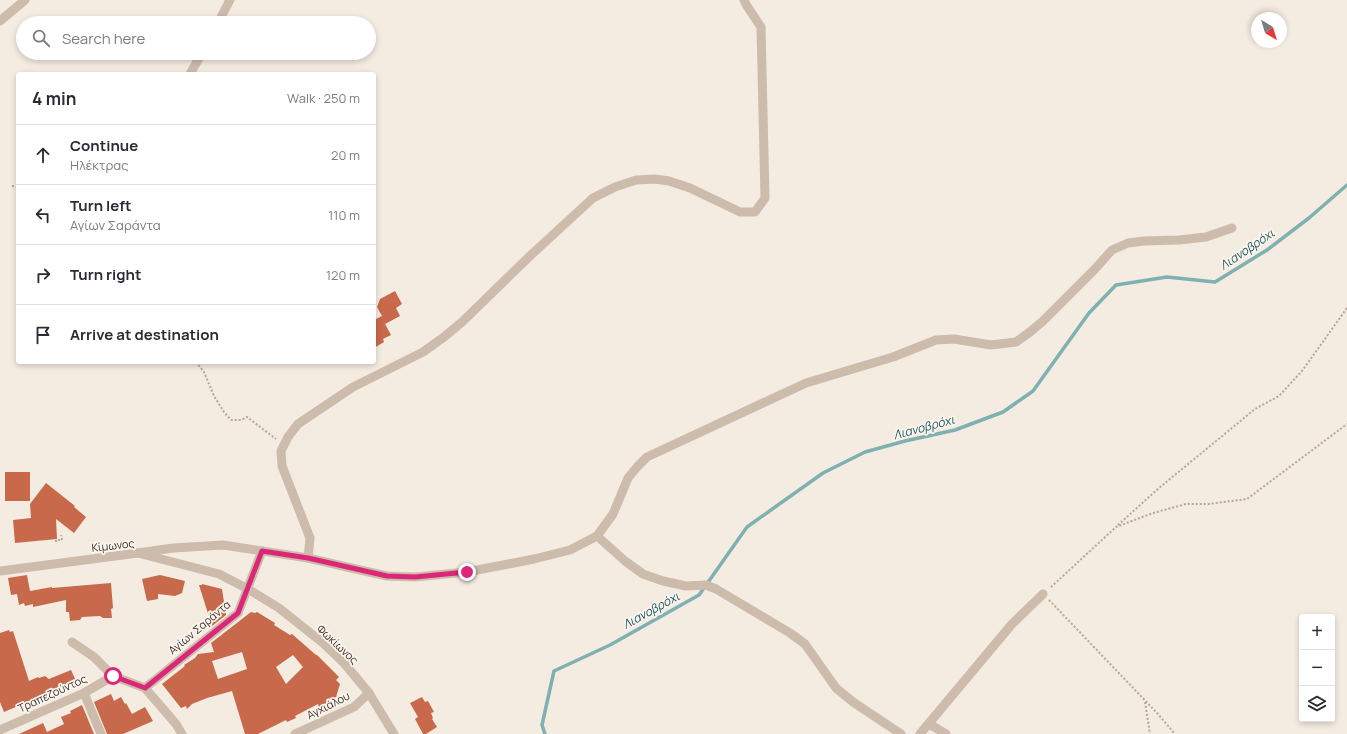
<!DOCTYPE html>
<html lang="en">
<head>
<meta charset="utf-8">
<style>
  body { margin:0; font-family:Manrope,sans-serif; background:#f7f7f7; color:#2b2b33 }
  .controls { position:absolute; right:12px; bottom:12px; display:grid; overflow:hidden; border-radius:4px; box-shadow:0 2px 6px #0003 }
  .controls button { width:36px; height:36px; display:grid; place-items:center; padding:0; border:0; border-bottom:1px solid #e1e1e2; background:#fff; color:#2b2b33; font:20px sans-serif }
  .compass { position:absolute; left:1251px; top:12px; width:36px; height:36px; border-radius:50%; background:#fff; box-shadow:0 2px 6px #0003; rotate:142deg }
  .stop { position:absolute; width:12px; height:12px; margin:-9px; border:3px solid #db2777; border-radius:50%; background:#fff }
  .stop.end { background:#db2777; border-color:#fff; box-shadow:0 1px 4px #0008 }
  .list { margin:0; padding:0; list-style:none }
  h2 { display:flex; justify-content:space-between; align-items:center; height:52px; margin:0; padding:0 16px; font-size:17px }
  h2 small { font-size:13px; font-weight:400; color:#7c7c81 }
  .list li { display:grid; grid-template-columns:26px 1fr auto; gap:12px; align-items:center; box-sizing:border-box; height:60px; padding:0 16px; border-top:1px solid #e1e1e2 }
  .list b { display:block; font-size:15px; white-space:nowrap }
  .list p { margin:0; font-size:13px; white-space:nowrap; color:#7c7c81 }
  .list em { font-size:13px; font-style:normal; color:#7c7c81 }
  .icon { flex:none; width:22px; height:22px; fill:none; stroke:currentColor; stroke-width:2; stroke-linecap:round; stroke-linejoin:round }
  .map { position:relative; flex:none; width:1347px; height:734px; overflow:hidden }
  .search { position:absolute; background:#fff; box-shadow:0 2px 6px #0003; left:16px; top:16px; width:360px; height:44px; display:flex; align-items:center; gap:10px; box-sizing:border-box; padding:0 14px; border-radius:22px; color:#7c7c81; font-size:15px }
  .panel { position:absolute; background:#fff; box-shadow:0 2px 6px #0003; left:16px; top:72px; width:360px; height:292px; border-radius:4px }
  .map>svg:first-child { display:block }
</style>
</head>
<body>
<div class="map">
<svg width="1347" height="734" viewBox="0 0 1347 734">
  <rect width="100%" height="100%" fill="#f4ebe1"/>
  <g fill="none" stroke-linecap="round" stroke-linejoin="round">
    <path stroke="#7fb0b2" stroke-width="3.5" d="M545,734L542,725L554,671L610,645L699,595L747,527L823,473L865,452L905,441L955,430L1003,412L1033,391L1089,313L1116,285L1167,277L1215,282L1267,250L1309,218L1347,185"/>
  </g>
  <g fill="#c8694b" fill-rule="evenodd">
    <path d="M395,291L402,304L396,308L400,316L385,324L391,335L383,339L384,342L374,348V320L382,316L377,307L380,299Z"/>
    <rect x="5" y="472" width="25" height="29"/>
    <path d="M46,483L75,506L74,507L86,517L74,533L56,519L57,539L15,543L13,520L31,518L30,504Z"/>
    <path d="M27,575L30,591L52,587V588L111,583L113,608L111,609L112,618H103L100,616L82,617L80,620L70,621L69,612H66V600L33,607V604L25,606L24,603L19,605L17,594L11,595L8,578Z"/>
    <path d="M160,575L185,581L182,593L175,596L158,594V599L147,601L142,579Z"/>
    <path d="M202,584L222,589L226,615L212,626L199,585H202Z"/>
    <path d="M251,612L255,613L257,612L275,623L274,625L290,635L292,634L316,655H317L339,677L336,680L340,684L336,697L329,700L330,702L319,707L318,704L295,716L296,718L287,722L286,720L258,734H245L232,691L207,698L192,704L187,709L186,706L181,708L162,684L185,666L184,665L195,658L198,654L214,652L211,643ZM242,652L247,669L218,679L212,661ZM293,655L303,667L286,684L276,667Z"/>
    <path d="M9,630L10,632L13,631L29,681L38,677L39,678L45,676L49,679L71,670L76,681L4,712L0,702V633Z"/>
    <path d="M111,694L114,701L121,697L125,704L126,703L132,714L145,707L153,721L123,734H107L94,702Z"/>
    <path d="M422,697L425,702L428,701L434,712L431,713L433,718L432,719L437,727L426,734H423L415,719L418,717L410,703Z"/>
    <path d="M82,705L94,734H19L43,723L47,732L64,724L61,717L71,713L70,711Z"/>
  </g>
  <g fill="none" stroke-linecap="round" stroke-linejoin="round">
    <g stroke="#b9a596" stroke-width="2" stroke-dasharray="2 2" stroke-linecap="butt">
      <path d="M12,186L18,187"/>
      <path d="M196,362L204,372L214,396L224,412L231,420H241L247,417L276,439"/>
      <path d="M1118,525L1159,488L1255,409L1279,396L1302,371L1347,308"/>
      <path d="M56,542V540H62L61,535"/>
      <path d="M1051,587L1116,527L1153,513L1186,504H1209L1247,499L1347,424"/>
      <path d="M1049,600L1158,714L1175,734"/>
      <path d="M1145,702L1150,734"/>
    </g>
    <g stroke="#cdbbac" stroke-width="9">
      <path d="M0,21L25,0"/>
      <path d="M218,23L230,0"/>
      <path d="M190,74L202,53"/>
      <path d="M138,553L173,548L223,545L308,558L360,570L387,576L415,577L467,572L534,559L570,550L597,536"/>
      <path d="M308,558L310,538L282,466L281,451L288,437L298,424L353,387L423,352L444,337L462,322L532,254L593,198L615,187L636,180L655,179L669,181L690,188L740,212H755L765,198L761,27L747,6L744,0"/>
      <path d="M0,571L138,553L219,574L248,589L279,608L323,643L344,663L369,693L394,734"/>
      <path d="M72,642L94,657L113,676L145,688L176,724L182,734"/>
      <path d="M145,688L238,613L262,551"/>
      <path d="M84,693L101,734"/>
      <path d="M929,724L946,734"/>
      <path d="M0,730L84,693L113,676"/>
      <path d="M295,734L354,707L369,693"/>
      <path d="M901,734L853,702L836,688L805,644L790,633L716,589L706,585L686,586L663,581L643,574L625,561L597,536L613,514L628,478L637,467L647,457L806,383L893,357L936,340L954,339L991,345L1016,342L1030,332L1043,321L1094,270L1112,250L1128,243L1144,241L1179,240L1206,237L1232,228"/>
      <path d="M920,734L1012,624L1043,594"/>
    </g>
  </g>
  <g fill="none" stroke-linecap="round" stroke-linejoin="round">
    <path stroke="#db2777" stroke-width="5" d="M113,676L145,688L238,613L262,551L308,558L387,576L415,577L467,572"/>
  </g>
  <g text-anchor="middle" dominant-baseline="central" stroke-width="3.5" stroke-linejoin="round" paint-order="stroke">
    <g font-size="11" fill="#3b302b" stroke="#fbf5ee">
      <text transform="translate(113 545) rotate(-6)">Κίμωνος</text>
      <text transform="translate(199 627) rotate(-40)">Αγίων Σαράντα</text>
      <text transform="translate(338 644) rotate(43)">Φωκίωνος</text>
      <text transform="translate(52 693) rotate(-25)">Τραπεζούντος</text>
      <text transform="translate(328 705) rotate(-27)">Αγχιάλου</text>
    </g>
    <g font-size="12" font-style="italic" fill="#1f5a5e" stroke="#fbf5ee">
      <text transform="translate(1247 249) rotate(-34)">Λιανοβρόχι</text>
      <text transform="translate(924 427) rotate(-15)">Λιανοβρόχι</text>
      <text transform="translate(651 610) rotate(-29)">Λιανοβρόχι</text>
    </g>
  </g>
</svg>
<div class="controls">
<button>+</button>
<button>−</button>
<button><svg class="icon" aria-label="layers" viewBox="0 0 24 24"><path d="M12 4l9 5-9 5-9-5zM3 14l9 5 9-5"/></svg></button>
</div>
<svg class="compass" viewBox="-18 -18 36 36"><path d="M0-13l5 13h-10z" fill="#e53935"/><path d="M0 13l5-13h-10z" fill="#7c7c81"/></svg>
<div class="stop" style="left:113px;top:676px"></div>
<div class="stop end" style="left:467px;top:572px"></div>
<div class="search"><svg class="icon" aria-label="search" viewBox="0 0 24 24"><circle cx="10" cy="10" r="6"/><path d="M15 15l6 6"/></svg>Search here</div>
<section class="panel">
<h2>4 min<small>Walk · 250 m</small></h2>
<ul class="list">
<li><svg class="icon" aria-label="ahead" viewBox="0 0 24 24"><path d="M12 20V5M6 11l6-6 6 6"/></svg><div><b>Continue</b><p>Ηλέκτρας</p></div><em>20 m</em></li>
<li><svg class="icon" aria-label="left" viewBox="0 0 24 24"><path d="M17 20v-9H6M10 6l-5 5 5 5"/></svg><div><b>Turn left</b><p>Αγίων Σαράντα</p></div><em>110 m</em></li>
<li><svg class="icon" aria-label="right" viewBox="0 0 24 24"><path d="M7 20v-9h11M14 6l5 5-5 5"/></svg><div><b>Turn right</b></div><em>120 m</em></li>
<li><svg class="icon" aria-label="arrive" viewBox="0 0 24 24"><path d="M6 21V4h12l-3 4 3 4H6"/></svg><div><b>Arrive at destination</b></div></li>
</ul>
</section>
</div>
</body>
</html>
